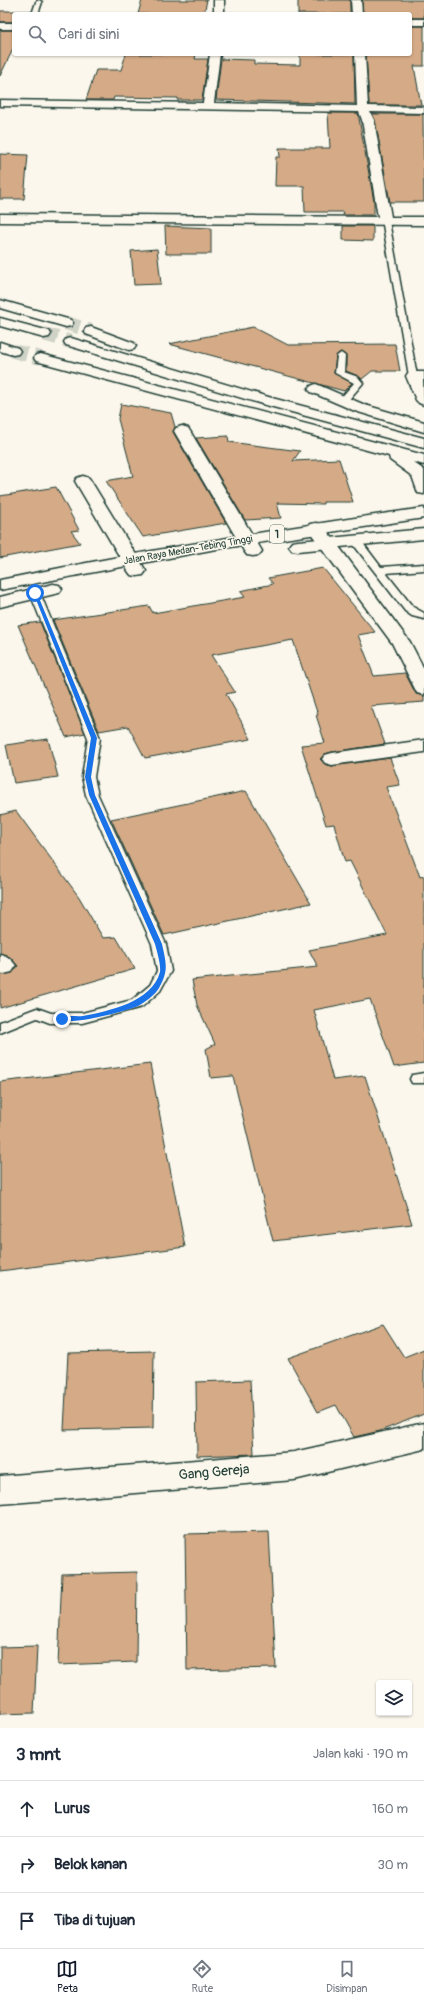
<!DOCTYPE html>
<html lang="id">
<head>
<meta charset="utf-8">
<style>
  body { margin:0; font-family:Pangolin,sans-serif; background:#f2f2f3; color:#1f2937 }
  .controls { position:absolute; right:12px; bottom:12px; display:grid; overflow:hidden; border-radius:4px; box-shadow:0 1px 3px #0004 }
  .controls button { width:36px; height:36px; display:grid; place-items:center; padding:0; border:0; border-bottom:1px solid #e0e1e3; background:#fff; color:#1f2937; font:20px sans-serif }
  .stop { position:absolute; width:12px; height:12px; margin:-9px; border:3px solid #1a73e8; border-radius:50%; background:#fff }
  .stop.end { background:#1a73e8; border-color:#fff; box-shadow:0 1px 4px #0008 }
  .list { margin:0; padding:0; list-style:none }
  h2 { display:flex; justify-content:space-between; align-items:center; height:52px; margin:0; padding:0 16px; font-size:17px }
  h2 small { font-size:13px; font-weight:400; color:#747a83 }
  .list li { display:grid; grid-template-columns:26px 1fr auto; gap:12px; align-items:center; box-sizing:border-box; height:56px; padding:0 16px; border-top:1px solid #e0e1e3 }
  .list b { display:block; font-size:15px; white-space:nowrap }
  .list em { font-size:13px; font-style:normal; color:#747a83 }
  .icon { flex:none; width:22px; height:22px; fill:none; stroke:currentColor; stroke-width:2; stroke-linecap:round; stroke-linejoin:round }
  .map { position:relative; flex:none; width:424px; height:1728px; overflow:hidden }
  .search { position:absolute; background:#fff; box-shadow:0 1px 3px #0004; left:12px; right:12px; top:12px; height:44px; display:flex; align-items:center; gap:10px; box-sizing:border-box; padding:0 14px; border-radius:4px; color:#747a83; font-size:15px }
  .sheet { height:220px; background:#fff }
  nav { display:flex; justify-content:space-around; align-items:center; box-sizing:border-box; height:56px; border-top:1px solid #e0e1e3; background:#fff; font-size:11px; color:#747a83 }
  nav a { display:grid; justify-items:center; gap:2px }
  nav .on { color:#111827 }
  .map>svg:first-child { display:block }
</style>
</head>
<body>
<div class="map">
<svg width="424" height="1728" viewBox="0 0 424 1728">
  <rect width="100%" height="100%" fill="#fbf7ec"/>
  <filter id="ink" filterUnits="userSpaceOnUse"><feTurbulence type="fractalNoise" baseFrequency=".025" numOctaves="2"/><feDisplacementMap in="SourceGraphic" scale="8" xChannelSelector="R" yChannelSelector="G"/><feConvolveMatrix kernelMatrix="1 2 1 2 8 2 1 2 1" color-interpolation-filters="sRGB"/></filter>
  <g filter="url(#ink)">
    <g fill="#d5ab87" stroke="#1f3d34">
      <path d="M142,0H207L204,14H138Z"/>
      <rect x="298" y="0" width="52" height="14"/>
      <path d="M362,0H424V18H410V14H363Z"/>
      <path d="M0,11H31L30,14H14V22H0Z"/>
      <path d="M410,26H424V66H414L421,105H369L366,54H410Z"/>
      <path d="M0,30H14V47L0,76Z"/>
      <path d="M126,54H196L195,59H208L202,100H177L178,98L114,97L113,100H86L96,70H121Z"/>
      <path d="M300,54H354L355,104L216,100L221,59L254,60V64L300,65Z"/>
      <path d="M328,113H358L374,202V215H343L344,212H305L304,186H275L276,157H280L279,148H330Z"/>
      <path d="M372,114H423L424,202H390L375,120Z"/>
      <path d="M0,154L28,155L24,199H0Z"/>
      <path d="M165,226L211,228V254H166Z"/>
      <path d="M343,226H373V241L343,240Z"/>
      <path d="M157,249L161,284L134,285L131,251Z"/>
      <path d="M253,327L288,345L395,344L400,371H372L362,379L358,376L346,371V356L340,352L336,356L334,373L352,383L344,391L169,344Z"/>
      <path d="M121,404L171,413L175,427L173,432L226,523L143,537L106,481L133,476L118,419Z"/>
      <path d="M228,436L229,442L300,451L293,461L339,459L353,502H323V504L277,503L281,518L245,520L196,438Z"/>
      <path d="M56,487L79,530L71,531L80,543L0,558V496Z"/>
      <path d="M323,568L375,632L358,635L374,676L405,673L416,694L424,696V702L371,706L385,744L332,752L325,754L320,759L325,764L332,766L390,758L400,785L386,787L420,877L424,876V1063L394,1067L370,999L314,1010L333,1080L365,1076L412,1224L273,1241L233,1076L211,1078L206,1049L215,1044L197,1005L192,980L318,967L309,950L387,935L350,861L345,862L334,824L326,825L301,745L325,743L316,715H318L293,640L211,655L235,692L226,694L251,739L145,758L128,726L99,731L53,620L149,606L153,613L245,597L240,591L273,584L268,578Z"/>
      <path d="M40,622L85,733L66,737L18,625Z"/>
      <path d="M48,739L58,777L14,783L6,745Z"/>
      <path d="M246,791L311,903L164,935L111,819Z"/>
      <path d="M16,811L79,897L103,938L116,937L135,969L0,1008V975L12,973L18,966L10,957L0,953V815Z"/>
      <path d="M150,1064L185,1247L0,1271V1082Z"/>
      <path d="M383,1324L404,1357L424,1349V1414L380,1431L354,1437L336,1405L318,1412L288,1358Z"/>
      <path d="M154,1351L153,1428L64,1430L68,1353Z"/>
      <path d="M250,1380L254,1454L197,1456L196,1382Z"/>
      <path d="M269,1532L276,1668L187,1670L185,1534Z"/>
      <path d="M137,1572L136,1662L58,1665L62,1574Z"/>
      <path d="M37,1646L34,1713L0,1714V1647Z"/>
    </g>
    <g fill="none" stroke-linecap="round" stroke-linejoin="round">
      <g stroke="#cfd2c7" stroke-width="14" stroke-dasharray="14 7" stroke-linecap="butt">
        <path d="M66,323L91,331"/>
        <path d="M44,334L71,342"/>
        <path d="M13,351L41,358"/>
      </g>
      <g stroke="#1f3d34" stroke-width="3">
        <g id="lane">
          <path d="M39,0L42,2L38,14H32L36,2Z"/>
          <path d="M382,219L389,221L417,376L413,379L409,376Z"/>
          <path d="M341,353L345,356L344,372L358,377L363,383L346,403L343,404L338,401L354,383L335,373L337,356Z"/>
          <path d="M355,537L359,538L381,567L424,564V570L386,573L413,607L424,613V619L412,616L405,611L350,540Z"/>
          <path d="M35,590L40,593L100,738L94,777L98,795L166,944L171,971L160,991L142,1007L82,1023H50L37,1018L0,1033V1022L37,1008L51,1013H82L132,1000L150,985L157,971L152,944L86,795L82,777L88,738L30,593Z"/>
          <path d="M424,1073V1083H412L410,1079L412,1075Z"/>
        </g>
      </g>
      <g stroke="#1f3d34" stroke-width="3">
        <g id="street">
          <rect x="214" y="0" width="10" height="14"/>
          <path d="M351,0H361L362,14H352Z"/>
          <rect x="410" y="19" width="14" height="6"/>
          <rect x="0" y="23" width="14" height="6"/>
          <path d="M210,54H220L214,103L357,106L355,54H365L368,106L424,107V113L370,112L374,120L391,217H424V225L0,222V214L378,217L362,120L359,112L0,106V100L203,103Z"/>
          <path d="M413,372H424V380H423L424,405L419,403L416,400L406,376L408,373Z"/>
          <path d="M316,384L365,405L424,422V432L355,411L311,392L308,389L311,386Z"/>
          <path d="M182,426L188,428L190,431L262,551L259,555L253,556L247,555L244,551L174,431L176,428Z"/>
          <path d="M83,476L89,478L91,481L146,571L143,575L137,576L131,575L128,571L75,481L77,478Z"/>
          <path d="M316,523L322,524L410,642L424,669V695L417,693L392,643L307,528L310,524Z"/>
          <path d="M424,740V752L332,765L325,763L322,759L325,755L332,753Z"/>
          <path d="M0,954C8,956 11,959 16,966L12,972L4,974L0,973Z"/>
          <path d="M424,1423V1449L294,1480L0,1504V1476L294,1452Z"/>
        </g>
      </g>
      <g stroke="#1f3d34" stroke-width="3">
        <g id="highway">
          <path d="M0,300L71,320L73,323L71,326L66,327L0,308Z"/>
          <path d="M0,318L49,331L51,334L49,337L44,338L0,326Z"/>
          <path d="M91,327L134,343L136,346L134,349L129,350L86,334L84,331L86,328Z"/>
          <path d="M71,338L272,398L424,438V448L262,404L66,345L64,342L66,339Z"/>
          <path d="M0,342L18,348L20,351L18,354L13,355L0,351Z"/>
          <path d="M41,354L424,455V465L413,462L424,470V494L418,493L412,476L390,460L389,456L36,361L34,358L36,355Z"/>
          <path d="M424,508V518L211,550L0,590V580C141,551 282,528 424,508Z"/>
          <path d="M424,529V539L298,551L292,550L289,546L292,542L298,541Z"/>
          <path d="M53,584L59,585L62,589L59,593L0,607V597Z"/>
        </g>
      </g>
      <use href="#lane" fill="#fbf7ec" fill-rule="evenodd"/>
      <use href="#street" fill="#fbf7ec" fill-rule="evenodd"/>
      <use href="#highway" fill="#fbf7ec" fill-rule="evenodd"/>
    </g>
  </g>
  <path fill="#1a73e8" d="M33,592L37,593L97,738L91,777L95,795L162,944C166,963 169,970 159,988C156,994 144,1003 138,1006C126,1011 67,1027 59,1019C64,1014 75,1017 83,1016C109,1011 152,1002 160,972C161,964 157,952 155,944L89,795L85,777L91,738Z"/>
  <g text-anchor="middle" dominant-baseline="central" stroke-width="3" stroke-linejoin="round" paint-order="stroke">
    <g font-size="10" fill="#1f3d34" stroke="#fbf7ec">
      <text transform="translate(188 550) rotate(-10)">Jalan Raya Medan-Tebing Tinggi</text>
    </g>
    <rect fill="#fbf7ec" stroke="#61756b" stroke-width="1" x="270" y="525" width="14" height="18" rx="3"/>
    <g font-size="11" font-weight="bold" fill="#1f3d34">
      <text x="277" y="534">1</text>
    </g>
    <g font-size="14" fill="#1f3d34" stroke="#fbf7ec">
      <text transform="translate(214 1472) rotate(-5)">Gang Gereja</text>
    </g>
  </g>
</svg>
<div class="controls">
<button><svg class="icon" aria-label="layers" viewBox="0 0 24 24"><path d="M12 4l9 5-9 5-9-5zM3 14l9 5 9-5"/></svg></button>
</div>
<div class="stop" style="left:35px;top:593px"></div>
<div class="stop end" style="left:62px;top:1019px"></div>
<div class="search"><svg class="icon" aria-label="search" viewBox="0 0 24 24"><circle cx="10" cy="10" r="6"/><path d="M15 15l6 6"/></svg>Cari di sini</div>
</div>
<section class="sheet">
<h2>3 mnt<small>Jalan kaki · 190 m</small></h2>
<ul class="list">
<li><svg class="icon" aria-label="ahead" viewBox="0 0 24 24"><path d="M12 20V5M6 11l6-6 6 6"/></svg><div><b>Lurus</b></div><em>160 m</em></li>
<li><svg class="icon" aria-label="right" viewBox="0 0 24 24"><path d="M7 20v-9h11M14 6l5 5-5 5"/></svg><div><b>Belok kanan</b></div><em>30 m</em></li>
<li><svg class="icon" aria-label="arrive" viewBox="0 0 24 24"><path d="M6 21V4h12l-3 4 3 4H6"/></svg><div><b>Tiba di tujuan</b></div></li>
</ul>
</section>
<nav>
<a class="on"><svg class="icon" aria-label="map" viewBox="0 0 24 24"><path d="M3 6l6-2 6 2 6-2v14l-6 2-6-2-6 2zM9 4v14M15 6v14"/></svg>Peta</a>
<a><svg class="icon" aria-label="directions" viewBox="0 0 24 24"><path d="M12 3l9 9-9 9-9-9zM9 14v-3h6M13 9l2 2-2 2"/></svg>Rute</a>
<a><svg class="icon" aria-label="saved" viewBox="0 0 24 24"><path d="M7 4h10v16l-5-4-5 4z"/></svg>Disimpan</a>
</nav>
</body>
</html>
